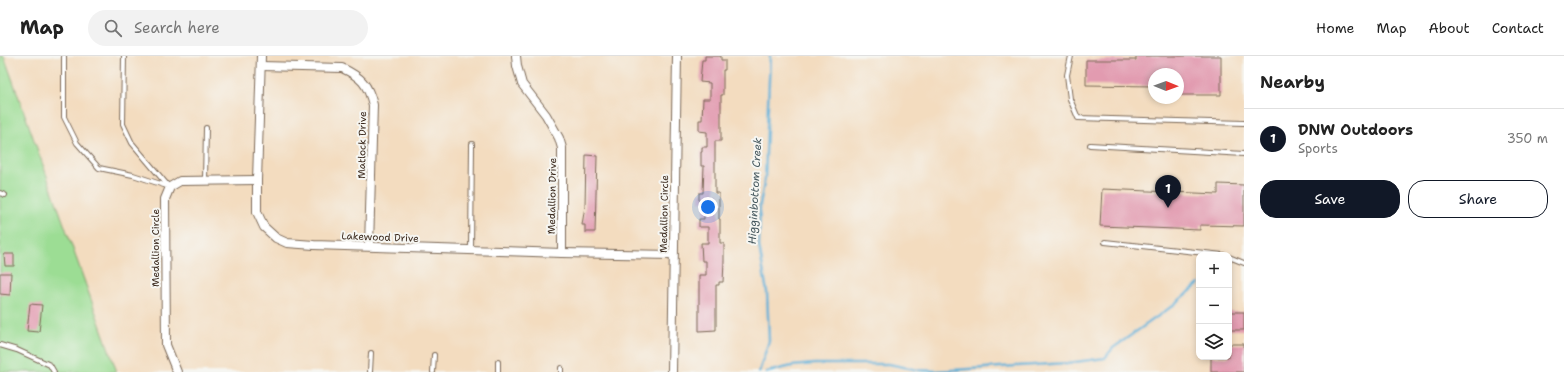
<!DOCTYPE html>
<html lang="en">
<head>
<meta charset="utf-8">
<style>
  body { margin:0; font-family:"Shantell Sans",sans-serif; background:#f2f2f2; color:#222 }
  .controls { position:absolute; right:12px; bottom:12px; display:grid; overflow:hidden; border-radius:8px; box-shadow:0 2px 6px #0003 }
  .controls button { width:36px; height:36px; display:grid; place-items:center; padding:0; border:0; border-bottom:1px solid #e0e0e0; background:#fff; color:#222; font:20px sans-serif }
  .compass { position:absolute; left:1148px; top:12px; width:36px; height:36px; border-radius:50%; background:#fff; box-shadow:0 2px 6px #0003; rotate:91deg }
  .you { position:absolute; left:708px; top:151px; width:14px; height:14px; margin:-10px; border:3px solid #fff; border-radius:50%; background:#1a73e8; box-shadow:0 0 0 6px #1a73e833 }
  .badge { display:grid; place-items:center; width:26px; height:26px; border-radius:50%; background:#111827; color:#fff; font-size:13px; font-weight:700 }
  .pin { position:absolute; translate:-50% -33px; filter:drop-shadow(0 1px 2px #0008) }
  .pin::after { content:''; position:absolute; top:21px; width:14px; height:12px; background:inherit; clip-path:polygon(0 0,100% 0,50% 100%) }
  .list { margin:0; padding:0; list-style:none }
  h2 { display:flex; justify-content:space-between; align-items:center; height:52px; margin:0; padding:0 16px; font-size:17px }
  h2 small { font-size:13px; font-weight:400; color:#767676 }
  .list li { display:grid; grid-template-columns:26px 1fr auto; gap:12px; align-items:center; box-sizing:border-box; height:60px; padding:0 16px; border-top:1px solid #e0e0e0 }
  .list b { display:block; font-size:15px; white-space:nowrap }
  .list p { margin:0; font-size:13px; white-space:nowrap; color:#767676 }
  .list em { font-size:13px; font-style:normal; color:#767676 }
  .actions { display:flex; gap:8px; padding:12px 16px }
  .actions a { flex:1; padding:9px 0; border:1px solid #111827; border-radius:16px; text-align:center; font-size:14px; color:#111827 }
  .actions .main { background:#111827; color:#fff }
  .icon { flex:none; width:22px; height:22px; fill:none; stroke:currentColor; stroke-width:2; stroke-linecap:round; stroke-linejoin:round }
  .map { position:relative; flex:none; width:1244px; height:316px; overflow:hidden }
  header { display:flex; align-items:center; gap:24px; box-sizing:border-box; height:56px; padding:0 20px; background:#fff; border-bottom:1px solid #e0e0e0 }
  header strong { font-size:19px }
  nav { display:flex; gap:22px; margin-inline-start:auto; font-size:14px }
  .search { width:280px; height:36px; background:#f2f2f2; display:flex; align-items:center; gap:10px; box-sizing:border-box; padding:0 14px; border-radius:22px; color:#767676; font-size:15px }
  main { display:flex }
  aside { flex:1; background:#fff }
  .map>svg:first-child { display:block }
</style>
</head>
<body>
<header>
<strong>Map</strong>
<div class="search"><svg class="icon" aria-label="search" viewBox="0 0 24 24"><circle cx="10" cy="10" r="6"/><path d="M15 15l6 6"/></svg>Search here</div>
<nav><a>Home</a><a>Map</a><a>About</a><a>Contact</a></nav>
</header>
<main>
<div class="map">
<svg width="1244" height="316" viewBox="0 0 1244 316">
  <rect width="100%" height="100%" fill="#f6f6f2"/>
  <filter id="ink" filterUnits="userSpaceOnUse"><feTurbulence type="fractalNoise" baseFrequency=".025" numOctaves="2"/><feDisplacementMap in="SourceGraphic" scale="8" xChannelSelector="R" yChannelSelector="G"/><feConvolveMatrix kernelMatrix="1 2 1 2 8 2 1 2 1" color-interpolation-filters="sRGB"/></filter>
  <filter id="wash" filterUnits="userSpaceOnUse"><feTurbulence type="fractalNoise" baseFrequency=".012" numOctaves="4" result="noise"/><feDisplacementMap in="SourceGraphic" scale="16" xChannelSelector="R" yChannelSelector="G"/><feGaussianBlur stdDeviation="0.9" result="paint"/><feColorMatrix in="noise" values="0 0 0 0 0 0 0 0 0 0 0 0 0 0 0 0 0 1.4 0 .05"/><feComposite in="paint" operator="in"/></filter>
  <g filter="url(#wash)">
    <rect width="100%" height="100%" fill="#f3dcbf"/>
    <path fill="#9cdd94" stroke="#6c8459" d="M0,0H4L117,316H0Z"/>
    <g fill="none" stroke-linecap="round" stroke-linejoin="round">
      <g stroke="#5cafd8" stroke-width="2.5">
        <path d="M759,316L769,285L767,236L759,190L760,148L765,122L770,0"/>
        <path d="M767,316L792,310L814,308H889L918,314L936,315L1068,307L1105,302L1113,292L1171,251L1199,228"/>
      </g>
    </g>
    <g id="blocks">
      <g fill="#e29bb0">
        <path d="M705,0H721V4H725V14H723V39H721V85H715V137H719V163H720V187H724V205L723,226H719V229H716V274L699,275V219H706V205H702L701,187H708V171H699V163H704V146H699V137H703L704,110H701V96H702V91H707V76L699,75V64H702L703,43H710V27L700,26L702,4H705Z"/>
        <path d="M1136,0H1221V39H1178V18H1154V30L1086,29V4H1136Z"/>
        <path d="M586,99L597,100L595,176H585V169H582L585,150Z"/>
        <path d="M1218,128L1244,129V170L1200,169V174L1100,170L1102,133L1218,138Z"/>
        <path d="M4,198H14V210H5Z"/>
        <path d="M0,217H11L10,239L0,238Z"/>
        <path d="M30,248L42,249L39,276L27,275Z"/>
        <rect x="1229" y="256" width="15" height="18"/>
        <path d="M1229,288H1244V316H1211V301H1229Z"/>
      </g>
    </g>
  </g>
  <g filter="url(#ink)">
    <use href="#blocks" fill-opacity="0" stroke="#7b6856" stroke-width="1"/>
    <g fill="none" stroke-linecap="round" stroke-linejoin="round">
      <g stroke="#7b6856" stroke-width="6">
        <g id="lane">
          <path d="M64,0V61L77,87L99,112L133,119L170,131"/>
          <path d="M124,0L123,68L132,87L169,131"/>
          <path d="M1071,0L1067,19L1070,43L1078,62L1244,67"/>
          <path d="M1090,89L1244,98"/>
          <path d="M205,125L206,72"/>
          <path d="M0,137L5,139"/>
          <path d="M1105,186L1223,199"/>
          <path d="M471,194L472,88"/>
          <path d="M1229,201L1244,207"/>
          <path d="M0,289L17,294L50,309L54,316"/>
          <path d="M370,316L371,297"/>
          <path d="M433,316L434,299"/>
          <path d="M498,316V306"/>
          <path d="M561,316V312"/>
        </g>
      </g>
      <g stroke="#7b6856" stroke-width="10">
        <g id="street">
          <path d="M261,0L257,124V156L264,171L276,182L287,187L314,189L562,197L673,199"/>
          <path d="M516,0L517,10L522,28L546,59L559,82L562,92V197"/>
          <path d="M261,10L342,12C361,21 368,28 373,49L369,190"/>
          <path d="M177,316L166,289L165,143L170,131L180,125L257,124"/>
          <path d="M672,316L677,0"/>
        </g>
      </g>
      <use href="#lane" stroke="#fff" stroke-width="4"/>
      <use href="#street" stroke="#fff" stroke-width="8"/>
    </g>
  </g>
  <g text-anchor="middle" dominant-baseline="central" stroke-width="4" stroke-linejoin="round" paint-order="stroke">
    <g font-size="10" fill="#3b2a1e" stroke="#f6f6f2">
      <text transform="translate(362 89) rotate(-89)">Matlock Drive</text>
      <text transform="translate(552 140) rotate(-89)">Medallion Drive</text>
      <text transform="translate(664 158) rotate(-89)">Medallion Circle</text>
      <text transform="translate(380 181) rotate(2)">Lakewood Drive</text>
      <text transform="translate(155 192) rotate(-90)">Medallion Circle</text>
    </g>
    <g font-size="11" font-style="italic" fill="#47595f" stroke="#f6f6f2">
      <text transform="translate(755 135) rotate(-87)">Higginbottom Creek</text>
    </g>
  </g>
</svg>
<div class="controls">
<button>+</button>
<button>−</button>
<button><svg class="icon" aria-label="layers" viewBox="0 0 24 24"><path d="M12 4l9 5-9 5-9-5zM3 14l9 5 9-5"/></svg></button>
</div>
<svg class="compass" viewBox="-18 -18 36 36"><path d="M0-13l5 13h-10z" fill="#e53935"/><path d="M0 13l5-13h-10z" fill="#767676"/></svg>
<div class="you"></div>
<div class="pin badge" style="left:1168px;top:152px">1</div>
</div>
<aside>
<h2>Nearby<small></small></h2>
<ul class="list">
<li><span class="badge">1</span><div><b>DNW Outdoors</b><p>Sports</p></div><em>350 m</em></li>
</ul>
<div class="actions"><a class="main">Save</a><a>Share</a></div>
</aside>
</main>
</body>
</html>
